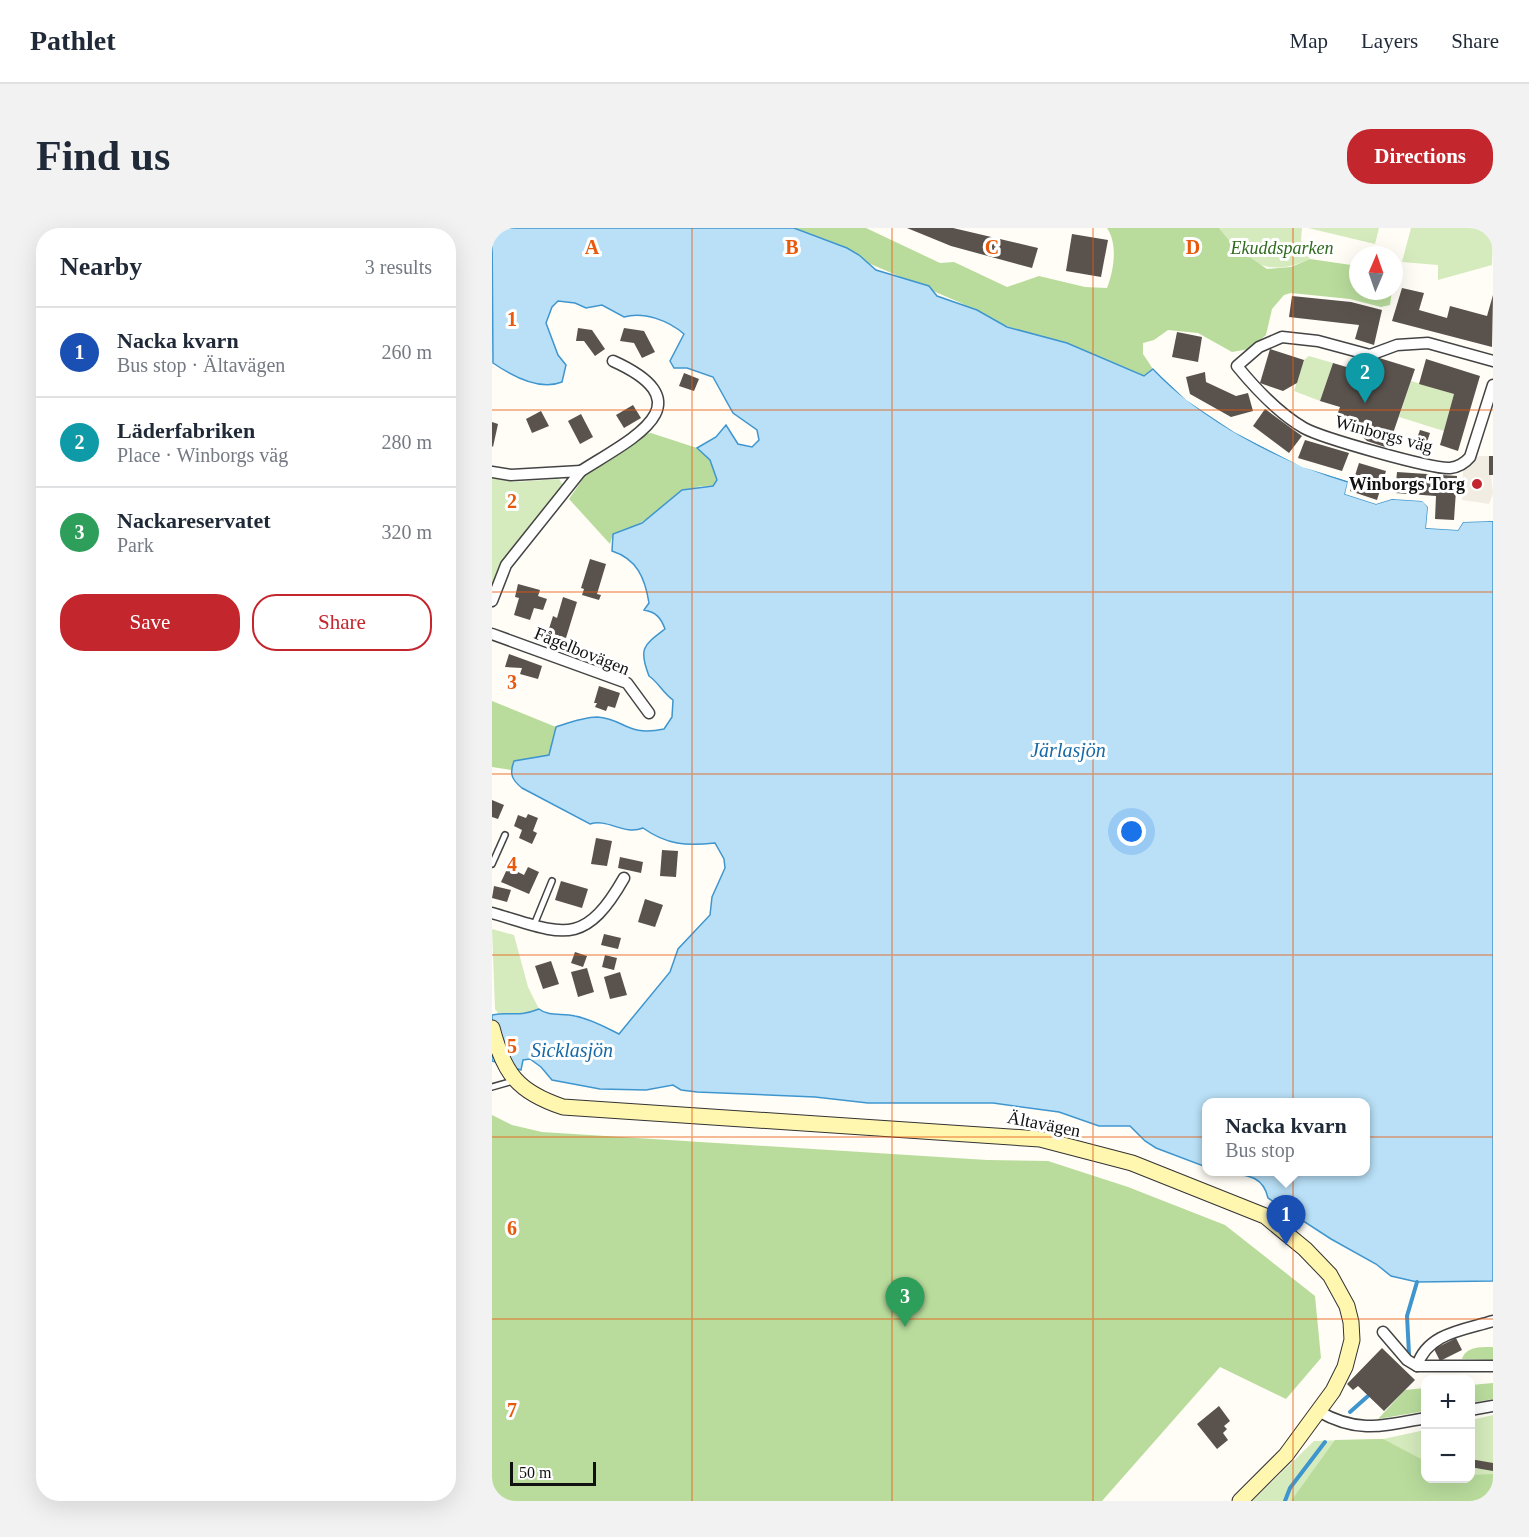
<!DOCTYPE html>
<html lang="en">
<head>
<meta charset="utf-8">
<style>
  body { margin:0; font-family:"Times New Roman",serif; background:#f2f2f3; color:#1f2937 }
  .controls { position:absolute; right:18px; bottom:18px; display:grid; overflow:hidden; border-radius:12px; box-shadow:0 6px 24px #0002 }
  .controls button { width:54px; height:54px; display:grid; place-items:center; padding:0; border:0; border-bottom:2px solid #e0e1e3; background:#fff; color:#1f2937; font:30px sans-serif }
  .compass { position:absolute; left:857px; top:18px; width:54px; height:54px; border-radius:50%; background:#fff; box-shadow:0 6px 24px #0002; rotate:2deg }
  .scale { position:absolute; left:18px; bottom:15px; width:86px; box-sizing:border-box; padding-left:6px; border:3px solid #111; border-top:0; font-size:16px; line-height:21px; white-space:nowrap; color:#111; -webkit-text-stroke:4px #fff; paint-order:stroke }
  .you { position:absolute; left:640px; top:604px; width:21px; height:21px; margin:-15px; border:4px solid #fff; border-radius:50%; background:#1a73e8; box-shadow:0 0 0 9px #1a73e833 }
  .badge { display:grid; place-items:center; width:39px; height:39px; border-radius:50%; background:#c4262e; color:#fff; font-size:20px; font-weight:700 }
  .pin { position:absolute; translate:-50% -50px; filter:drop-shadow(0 2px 3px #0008) }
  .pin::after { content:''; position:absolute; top:32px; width:21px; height:18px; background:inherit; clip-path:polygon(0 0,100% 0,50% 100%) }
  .popup { position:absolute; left:710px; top:870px; width:168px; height:78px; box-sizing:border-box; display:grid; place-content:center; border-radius:12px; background:#fff; filter:drop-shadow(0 2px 4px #0005); font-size:20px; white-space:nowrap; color:#747a83 }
  .popup b { font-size:22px; color:#1f2937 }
  .popup::after { content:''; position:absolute; left:50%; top:100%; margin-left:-12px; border:12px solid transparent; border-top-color:#fff }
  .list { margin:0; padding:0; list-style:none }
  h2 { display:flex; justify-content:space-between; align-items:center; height:78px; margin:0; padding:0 24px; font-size:26px }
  h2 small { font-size:20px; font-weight:400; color:#747a83 }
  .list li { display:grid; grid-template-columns:39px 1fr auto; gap:18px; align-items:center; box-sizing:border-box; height:90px; padding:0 24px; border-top:2px solid #e0e1e3 }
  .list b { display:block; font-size:22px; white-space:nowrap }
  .list p { margin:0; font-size:20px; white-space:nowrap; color:#747a83 }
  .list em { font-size:20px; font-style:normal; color:#747a83 }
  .actions { display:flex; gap:12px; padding:18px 24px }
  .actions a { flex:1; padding:14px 0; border:2px solid #c4262e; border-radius:24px; text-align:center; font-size:21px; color:#c4262e }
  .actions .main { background:#c4262e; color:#fff }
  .map { position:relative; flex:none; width:1001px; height:1273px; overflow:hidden; border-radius:24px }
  header { display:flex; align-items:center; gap:36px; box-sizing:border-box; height:84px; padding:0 30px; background:#fff; border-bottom:2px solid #e0e1e3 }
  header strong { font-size:28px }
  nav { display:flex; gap:33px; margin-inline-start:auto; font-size:21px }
  .intro { display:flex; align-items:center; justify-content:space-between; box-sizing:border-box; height:144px; padding:0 36px }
  h1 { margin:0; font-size:42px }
  .button { padding:15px 27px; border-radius:24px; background:#c4262e; color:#fff; font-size:21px; font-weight:700 }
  main { display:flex; gap:36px; padding:0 36px }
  aside { flex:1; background:#fff; border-radius:24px; box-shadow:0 6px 24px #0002 }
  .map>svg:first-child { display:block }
</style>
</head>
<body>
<header>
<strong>Pathlet</strong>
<nav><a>Map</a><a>Layers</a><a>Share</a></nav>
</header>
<div class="intro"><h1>Find us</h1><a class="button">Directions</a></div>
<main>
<aside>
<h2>Nearby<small>3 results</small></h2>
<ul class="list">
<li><span class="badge" style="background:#1a4fb4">1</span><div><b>Nacka kvarn</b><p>Bus stop · Ältavägen</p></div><em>260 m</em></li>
<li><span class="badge" style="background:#0f9aa8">2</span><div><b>Läderfabriken</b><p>Place · Winborgs väg</p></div><em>280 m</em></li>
<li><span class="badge" style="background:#2e9e5b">3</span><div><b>Nackareservatet</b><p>Park</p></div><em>320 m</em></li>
</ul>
<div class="actions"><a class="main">Save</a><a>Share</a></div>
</aside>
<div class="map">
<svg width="1001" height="1273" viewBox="0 0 1001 1273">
  <rect width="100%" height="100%" fill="#fffdf5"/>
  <g fill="#d5ebbd">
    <path d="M727,0H810L809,12L818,31C773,51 756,34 727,0Z"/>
    <path d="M816,0H887L883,16Z"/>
    <path d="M919,0H1001L1000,37L946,52V37L910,34Z"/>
    <path d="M817,128L841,135L828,173L802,163L812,132Z"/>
    <path d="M919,153L962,166L952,203L907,189Z"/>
    <path d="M0,249L21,254L67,251L73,260L0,366Z"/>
    <path d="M0,701L22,707L36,759L47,781L27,788L6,785L3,781Z"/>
    <path d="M1001,1187V1273H760L822,1213L891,1211L933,1202L934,1250H978L979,1192Z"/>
  </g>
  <g fill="#b9dc9c">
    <path d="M295,0H374L448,35L462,34L515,59L547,48L593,59L615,60C622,42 626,16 615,0H727L743,19L775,41L799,39L818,31L866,38V63H900L898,77L889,79L858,71L799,65L792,67L780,81L774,107L757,121L740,124L706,105L676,102L662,112L651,115V126L661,141L652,148L504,94L469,75Z"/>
    <path d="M159,205L205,220L218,231L225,253L221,258C190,255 175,279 151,293C143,299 130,302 121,306L118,316L77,271L95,245L151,206Z"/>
    <path d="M0,473L64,499L57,527L22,533L19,542L0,539Z"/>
    <path d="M0,887L20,897L50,904L495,932L556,933L636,959L733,997L823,1068L829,1130L794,1171L728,1139L610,1273H0Z"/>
    <path d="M1001,1119V1132L970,1131C974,1118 990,1119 1001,1119Z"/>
    <path d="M1001,1155V1171L979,1175V1157Z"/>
    <path d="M933,1160V1183L886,1191L913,1162Z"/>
    <path d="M891,1211L933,1233L934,1250H978L979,1247L1001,1246V1273H799L843,1212Z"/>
  </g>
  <path fill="#f1ede2" d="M986,228H997L1001,266L997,276L970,272L971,242Z"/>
  <path fill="#b9e0f7" stroke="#3f96cf" stroke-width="1.5" d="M0,0H302L355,20L367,27L384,42L437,58L445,68L485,82L515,99L575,115L652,148L661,141C709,192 789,234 856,254L853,266L884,276L900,271L931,273L936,279L934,300L966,302L971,294L1001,293V1053L925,1054L899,1048L884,1036L839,1011L776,970C770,944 750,948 729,944H874V874H714V939L664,920L653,913L638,898H607L567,884L501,875H376L323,869L205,864L189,862L181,857L154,862L108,861L60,852L49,839L38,831L31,832L29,842L0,833V787C19,783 24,790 47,781C57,789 70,785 83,788C99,791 113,799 127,806L178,744L186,721L218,687L220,669L233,640L232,631L223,615C194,618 175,617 151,600C132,608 116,590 98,596L30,560C20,552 17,546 22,533L57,527L64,499C76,495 92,489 105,489C134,491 134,509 172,501L180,489L181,472C171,465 167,455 157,448C146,420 152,417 173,401C169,390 164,384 152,382L157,375C153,350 145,331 120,323L121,306L150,295L190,262L221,258L225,252L218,232L205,220L224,209L234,197L246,216L260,219L267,212L265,202L241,185L221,149L195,140H182L178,133L192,106C177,93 152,83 132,89L110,77L94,80L83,75L66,73L60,79L54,95L66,127L74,137L70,154C48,163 20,148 1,135Z"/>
  <path fill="#fffdf5" d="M659,138L663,139L696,169L743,201L811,236L858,251L857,264L884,273L899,268L932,270L938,278L937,297L964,299L971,291L1001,290V293L971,294L966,302L934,300L936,279L930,273L900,271L884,276L853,266L856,253L810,239L742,204L694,172Z"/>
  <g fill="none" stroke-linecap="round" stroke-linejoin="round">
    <g stroke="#3f96cf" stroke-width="4">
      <path d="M917,1126L915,1088L925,1054"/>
      <path d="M858,1184L876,1168"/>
      <path d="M793,1273L798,1260L833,1214"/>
    </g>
  </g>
  <g fill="#5a524d">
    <path d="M415,0H461L546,20L540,40L459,18Z"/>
    <path d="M580,6L616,12L609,49L574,43Z"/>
    <path d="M910,60L932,65L927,82L955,90L958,78L995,88L1001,67L1000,119L900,93Z"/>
    <path d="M800,68L859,74L890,82L882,117L863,111L867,97L797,89Z"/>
    <path d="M86,100L100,102L113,121L103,128L92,113H84Z"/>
    <path d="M132,100L152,103L163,124L150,130L142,115L128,113Z"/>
    <path d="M685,104L710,109L706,134L680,129Z"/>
    <path d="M778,121L812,132L805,155L791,163L768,155Z"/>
    <path d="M884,129L923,141L896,220L875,213L870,208L873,198L844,190L848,179L828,173L841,135L878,146Z"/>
    <path d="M934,131L988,148L966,223L948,217L962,166L927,156Z"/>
    <path d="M713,144L714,154L744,168L756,165L761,183L739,189L698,166L694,149Z"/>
    <path d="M192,145L207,151L202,163L187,158Z"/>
    <path d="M141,177L149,190L132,200L124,187Z"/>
    <path d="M773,181L810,208L797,225L761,198Z"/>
    <path d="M49,183L57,198L40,205L34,191Z"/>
    <path d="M89,186L101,209L88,216L76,193Z"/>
    <path d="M0,194L6,196L1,219L0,218Z"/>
    <path d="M928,202L938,205L932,223L922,219Z"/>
    <path d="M813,212L857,225L850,243L806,230Z"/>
    <rect x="997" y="228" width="4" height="19"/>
    <path d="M867,235L894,243L885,272L858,263Z"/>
    <path d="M905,244L965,248L962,292L943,291L944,268L903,265Z"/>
    <path d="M98,331L114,336L105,366L109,367L107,372L90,367L92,361L89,360Z"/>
    <path d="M26,356L48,362L46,368L55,371L51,382L42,380L38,392L22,387L27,370L23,369Z"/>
    <path d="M71,369L85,374L74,410L56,404L61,388L65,390Z"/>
    <path d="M17,426L50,438L46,451L28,446L30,440L13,439Z"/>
    <path d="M107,458L128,465L123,480L116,478L114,483L103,479L105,475H102Z"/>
    <path d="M0,572L12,577L6,591L0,589Z"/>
    <path d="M36,586L46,590L41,603L45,605L40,616L27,610L30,602L22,598L26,587L34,590Z"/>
    <path d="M104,610L120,613L115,638L99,636Z"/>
    <path d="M170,622L186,623L184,649L168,648Z"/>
    <path d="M128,629L151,634L149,645L126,640Z"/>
    <path d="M16,639L32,647L36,639L47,644L37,666L9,654Z"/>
    <path d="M69,653L96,661L90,680L63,672Z"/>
    <path d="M2,658L19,662L15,674L0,670Z"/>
    <path d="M153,671L171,677L163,699L146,694Z"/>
    <path d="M112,706L129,710L126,721L109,717Z"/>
    <path d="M83,724L95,728L91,739L79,735Z"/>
    <path d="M113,727L125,730L122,742L110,739Z"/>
    <path d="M59,733L67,756L51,761L43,738Z"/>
    <path d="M95,740L102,764L86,769L79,744Z"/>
    <path d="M128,744L135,767L118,771L112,749Z"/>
    <path d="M964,1110L970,1122L948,1133L942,1121Z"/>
    <path d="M890,1120L923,1152L892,1183L866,1158L861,1162L855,1156Z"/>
    <path d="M727,1178L738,1193L732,1198L735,1201L731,1205L736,1212L725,1221L705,1196Z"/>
    <path d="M978,1231L1001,1235V1243L978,1239Z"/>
  </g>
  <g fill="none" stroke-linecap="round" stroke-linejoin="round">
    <g stroke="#444" stroke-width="8">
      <g id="lane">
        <path d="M0,636L13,607"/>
        <path d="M42,697L60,653"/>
        <path d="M0,859L21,853"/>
      </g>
    </g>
    <g stroke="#444" stroke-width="13">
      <g id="street">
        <path d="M1001,133L936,115L905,117L878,127L826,113L790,109L767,119L745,138C763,160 786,185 812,200C830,210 939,241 958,240C966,239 973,235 978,229L1001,157"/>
        <path d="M89,243C139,211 216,176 121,133"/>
        <path d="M0,244L19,247L89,243L14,337L0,373"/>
        <path d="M0,406L135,455L157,485"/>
        <path d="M0,685C69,705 91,722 132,650"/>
        <path d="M891,1104L915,1132L925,1138H1001"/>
        <path d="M925,1138C935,1105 972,1102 1001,1093"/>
        <path d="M978,1182L1001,1178"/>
        <path d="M826,1183C866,1206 891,1198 934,1190"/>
      </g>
    </g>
    <g stroke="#333" stroke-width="17">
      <path id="secondary" d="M0,800C12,846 26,864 71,879L548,911L640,935L773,988L813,1021L838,1047L855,1078L859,1094L860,1112L853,1139L841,1163L794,1227L748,1273"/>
    </g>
    <use href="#lane" stroke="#fff" stroke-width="5"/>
    <use href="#street" stroke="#fff" stroke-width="10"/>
    <use href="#secondary" stroke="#fff6b0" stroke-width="15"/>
  </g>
  <path fill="none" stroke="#e8590c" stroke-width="1.5" stroke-opacity="0.55" d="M200,0V1273M400,0V1273M601,0V1273M801,0V1273M0,182H1001M0,364H1001M0,546H1001M0,727H1001M0,909H1001M0,1091H1001"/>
  <circle fill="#c4262e" stroke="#fff" stroke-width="2" cx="985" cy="256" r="6"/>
  <g text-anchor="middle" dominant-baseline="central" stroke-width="6" stroke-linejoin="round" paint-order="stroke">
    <g font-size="18" font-style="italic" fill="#2f6b1f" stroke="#fff">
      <text x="790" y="20">Ekuddsparken</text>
    </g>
    <g font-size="18" fill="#111" stroke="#fff">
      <text transform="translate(892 206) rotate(15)">Winborgs väg</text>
      <text transform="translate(90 423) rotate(22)">Fågelbovägen</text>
      <text transform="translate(552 896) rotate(11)">Ältavägen</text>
    </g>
    <g font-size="18" font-weight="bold" fill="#111" stroke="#fff" text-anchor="end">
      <text x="973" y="256">Winborgs Torg</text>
    </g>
    <g font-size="20" font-style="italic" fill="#1768a6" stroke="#fff">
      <text x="576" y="522">Järlasjön</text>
      <text x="80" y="822">Sicklasjön</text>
    </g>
  </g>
  <g font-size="20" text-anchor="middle" font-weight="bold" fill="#e8590c" stroke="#fff" stroke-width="6" stroke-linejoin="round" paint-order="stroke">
    <text x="100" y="26">A</text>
    <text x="300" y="26">B</text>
    <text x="500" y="26">C</text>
    <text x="701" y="26">D</text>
    <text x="20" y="98">1</text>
    <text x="20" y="280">2</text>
    <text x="20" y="461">3</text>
    <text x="20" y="643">4</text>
    <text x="20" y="825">5</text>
    <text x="20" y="1007">6</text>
    <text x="20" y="1189">7</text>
  </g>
</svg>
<div class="controls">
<button>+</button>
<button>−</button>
</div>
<svg class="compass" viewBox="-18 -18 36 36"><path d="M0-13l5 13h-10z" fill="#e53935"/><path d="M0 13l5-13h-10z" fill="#747a83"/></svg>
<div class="scale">50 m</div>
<div class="you"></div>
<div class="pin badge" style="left:794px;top:1017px;background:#1a4fb4">1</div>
<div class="popup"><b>Nacka kvarn</b>Bus stop</div>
<div class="pin badge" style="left:873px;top:175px;background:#0f9aa8">2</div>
<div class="pin badge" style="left:413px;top:1099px;background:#2e9e5b">3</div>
</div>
</main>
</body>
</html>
